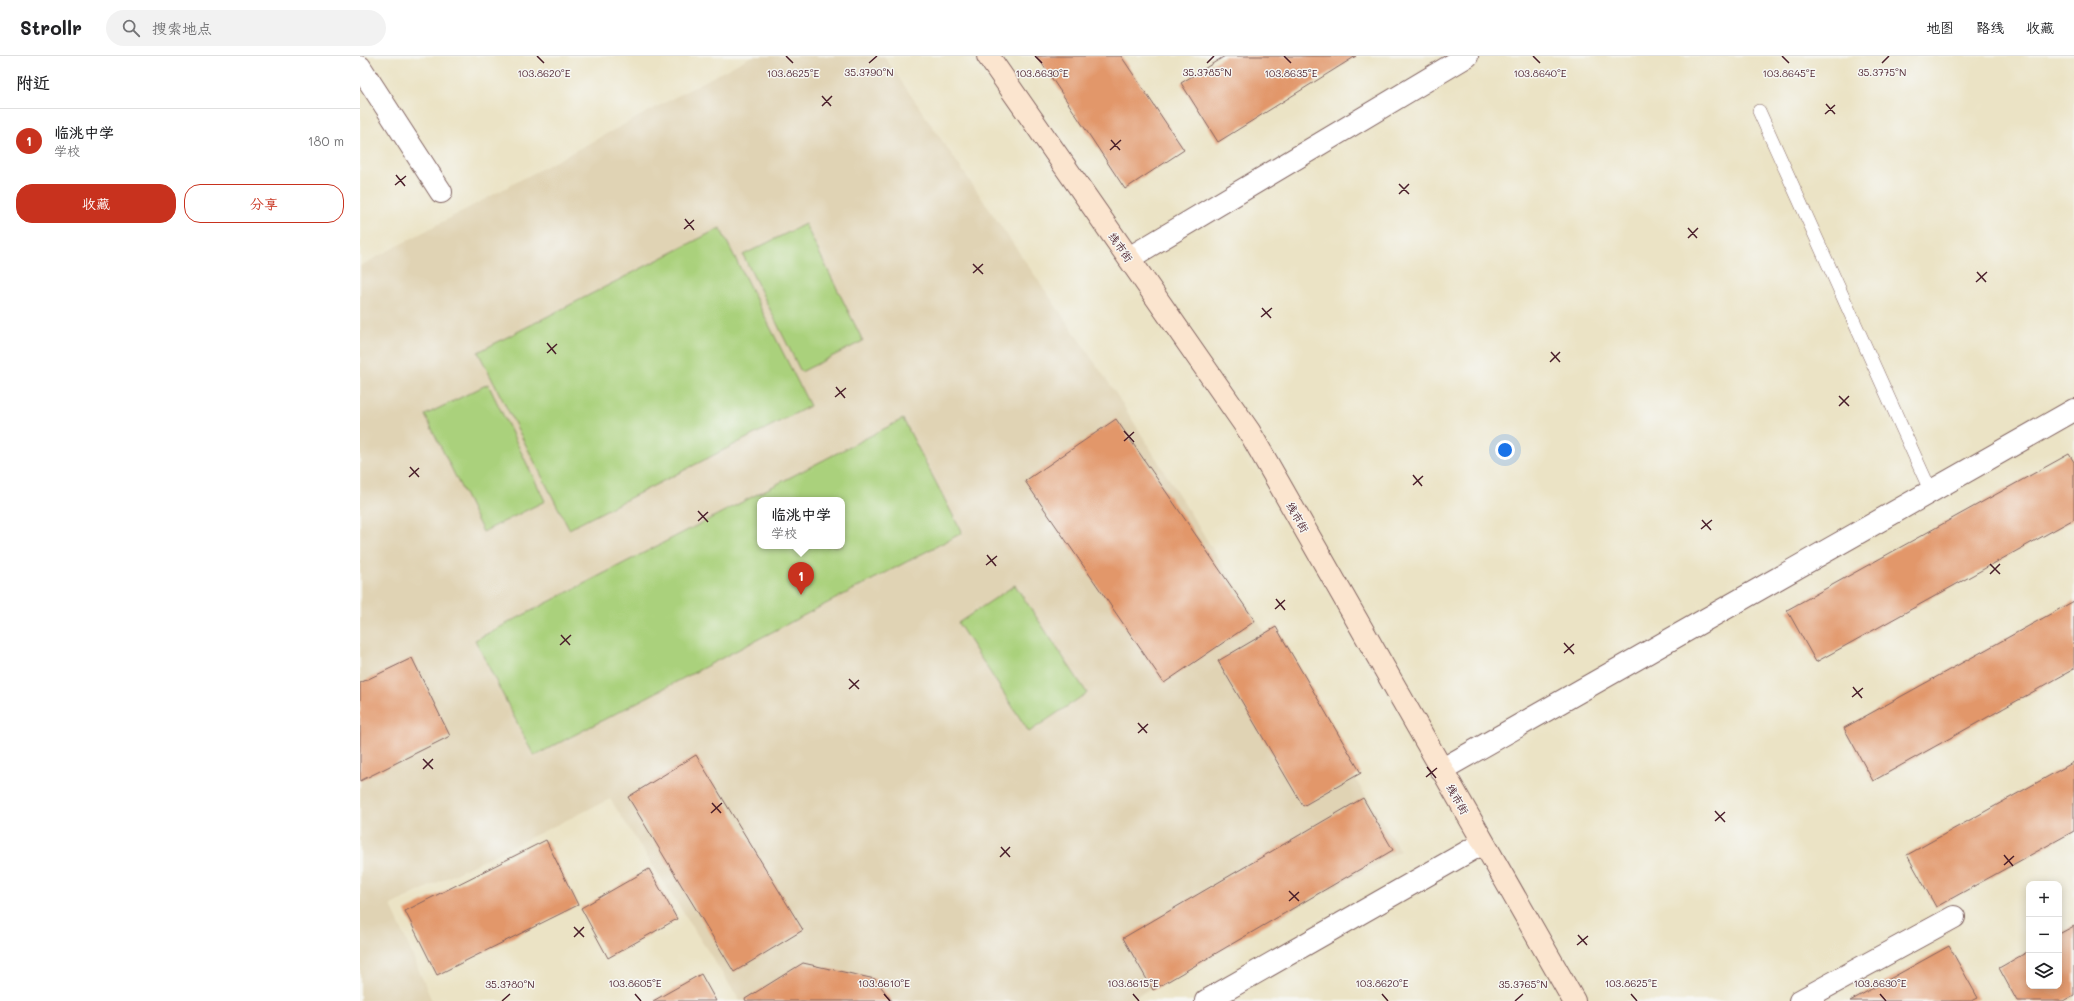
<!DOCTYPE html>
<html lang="zh">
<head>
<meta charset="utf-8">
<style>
  body { margin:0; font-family:Mali,"LXGW WenKai TC",sans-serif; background:#f2f2f2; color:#202124 }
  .controls { position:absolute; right:12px; bottom:12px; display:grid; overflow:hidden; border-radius:8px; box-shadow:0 2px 10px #0003 }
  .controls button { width:36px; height:36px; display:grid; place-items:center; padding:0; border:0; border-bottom:1px solid #e0e0e0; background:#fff; color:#202124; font:20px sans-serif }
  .you { position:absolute; left:1145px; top:394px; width:14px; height:14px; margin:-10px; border:3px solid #fff; border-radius:50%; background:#1a73e8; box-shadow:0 0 0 6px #1a73e833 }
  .badge { display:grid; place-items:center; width:26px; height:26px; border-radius:50%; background:#c8321e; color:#fff; font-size:13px; font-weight:700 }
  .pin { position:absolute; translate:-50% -33px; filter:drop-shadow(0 1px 2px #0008) }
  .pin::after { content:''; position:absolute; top:21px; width:14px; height:12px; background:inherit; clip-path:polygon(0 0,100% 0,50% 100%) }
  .popup { position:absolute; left:397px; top:441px; width:88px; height:52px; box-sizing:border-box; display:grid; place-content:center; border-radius:8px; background:#fff; filter:drop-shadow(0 1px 3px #0005); font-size:13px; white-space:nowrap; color:#757577 }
  .popup b { font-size:15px; color:#202124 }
  .popup::after { content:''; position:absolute; left:50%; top:100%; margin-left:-8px; border:8px solid transparent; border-top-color:#fff }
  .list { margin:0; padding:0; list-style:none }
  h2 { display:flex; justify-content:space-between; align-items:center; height:52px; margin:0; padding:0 16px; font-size:17px }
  h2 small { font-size:13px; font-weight:400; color:#757577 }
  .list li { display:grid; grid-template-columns:26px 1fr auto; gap:12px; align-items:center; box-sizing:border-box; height:64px; padding:0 16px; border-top:1px solid #e0e0e0 }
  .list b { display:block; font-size:15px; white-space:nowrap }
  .list p { margin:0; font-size:13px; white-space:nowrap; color:#757577 }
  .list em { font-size:13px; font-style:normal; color:#757577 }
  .actions { display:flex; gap:8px; padding:12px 16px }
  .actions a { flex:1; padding:9px 0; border:1px solid #c8321e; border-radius:16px; text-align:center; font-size:14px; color:#c8321e }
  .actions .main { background:#c8321e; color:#fff }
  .icon { flex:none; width:22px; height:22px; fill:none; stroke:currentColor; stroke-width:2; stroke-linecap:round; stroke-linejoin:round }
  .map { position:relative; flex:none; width:1714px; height:945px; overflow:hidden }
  header { display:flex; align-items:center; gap:24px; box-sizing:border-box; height:56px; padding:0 20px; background:#fff; border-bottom:1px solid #e0e0e0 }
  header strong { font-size:19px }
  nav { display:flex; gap:22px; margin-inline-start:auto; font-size:14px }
  .search { width:280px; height:36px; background:#f2f2f2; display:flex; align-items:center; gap:10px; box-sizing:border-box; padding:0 14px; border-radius:22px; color:#757577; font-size:15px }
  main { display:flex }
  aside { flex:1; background:#fff }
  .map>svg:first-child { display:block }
</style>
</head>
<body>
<header>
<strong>Strollr</strong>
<div class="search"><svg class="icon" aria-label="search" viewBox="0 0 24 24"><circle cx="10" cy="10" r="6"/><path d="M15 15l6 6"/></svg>搜索地点</div>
<nav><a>地图</a><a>路线</a><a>收藏</a></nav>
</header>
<main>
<aside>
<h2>附近<small></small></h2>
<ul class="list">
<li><span class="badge">1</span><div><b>临洮中学</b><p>学校</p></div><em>180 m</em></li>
</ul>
<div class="actions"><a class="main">收藏</a><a>分享</a></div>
</aside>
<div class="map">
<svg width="1714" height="945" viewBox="0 0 1714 945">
  <rect width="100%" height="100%" fill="#f6f6f2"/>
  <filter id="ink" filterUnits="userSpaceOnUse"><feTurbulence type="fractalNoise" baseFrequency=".025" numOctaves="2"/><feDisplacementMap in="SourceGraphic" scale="8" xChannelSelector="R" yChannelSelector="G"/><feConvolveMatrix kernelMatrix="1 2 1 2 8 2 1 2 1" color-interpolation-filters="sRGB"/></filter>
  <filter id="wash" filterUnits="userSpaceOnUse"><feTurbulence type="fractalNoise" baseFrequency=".012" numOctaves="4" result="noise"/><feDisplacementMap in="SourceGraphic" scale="16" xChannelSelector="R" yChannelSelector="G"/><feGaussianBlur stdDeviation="0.9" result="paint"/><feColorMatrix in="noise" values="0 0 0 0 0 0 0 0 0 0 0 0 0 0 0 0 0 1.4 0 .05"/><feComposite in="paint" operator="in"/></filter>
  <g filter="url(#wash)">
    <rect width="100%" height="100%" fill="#ebe3c5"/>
    <path fill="#e0d3b4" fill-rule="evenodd" d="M392,0H524L755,336L1040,795L768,945H380L250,743L31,849L72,945H0V210ZM400,444H482V490H400Z"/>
    <g fill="#aad17c" stroke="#7a7854" fill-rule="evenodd">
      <path d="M445,168L503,285L441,316L383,199Z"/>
      <path d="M360,172L450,350L209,473L118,296Z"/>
      <path d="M128,328L185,445L123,476L65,359Z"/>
      <path d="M543,363L602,477L174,700L115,584ZM400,444H482V490H400Z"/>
      <path d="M655,529L727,637L669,676L598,567Z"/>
    </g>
    <g id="blocks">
      <g fill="#e2976a">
        <path d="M677,0H761L824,94L765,133Z"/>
        <path d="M865,0H996L858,86L821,27Z"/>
        <path d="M756,363L895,565L804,627L665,425Z"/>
        <path d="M1709,398L1714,406V463L1456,606L1427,554Z"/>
        <path d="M1714,545V613L1513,725L1484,672Z"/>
        <path d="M916,571L1001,717L943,750L858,605Z"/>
        <path d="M52,602L90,680L0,725V627Z"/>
        <path d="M336,699L443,874L374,916L268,741Z"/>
        <path d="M1714,706V775L1576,851L1547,799Z"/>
        <path d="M1003,742L1033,794L793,934L763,882Z"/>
        <path d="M186,784L218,849L77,919L45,855Z"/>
        <path d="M289,813L317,863L248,902L221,852Z"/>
        <path d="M1714,870V939L1703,945H1657L1639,912L1669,895V930H1699V878Z"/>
        <path d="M1589,890L1618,942L1612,945H1490Z"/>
        <path d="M443,907L515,923L532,945H386L385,943Z"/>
        <path d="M341,918L356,945H293Z"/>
      </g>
    </g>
  </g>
  <g filter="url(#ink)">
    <use href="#blocks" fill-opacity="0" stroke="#826461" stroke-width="1"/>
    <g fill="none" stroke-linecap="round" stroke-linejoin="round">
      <g stroke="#826461" stroke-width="14">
        <path id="lane" d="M1399,55L1571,436"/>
      </g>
      <g stroke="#826461" stroke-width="24">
        <g id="street">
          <path d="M0,11L81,136"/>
          <path d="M769,202L1107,0"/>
          <path d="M1081,714L1714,354"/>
          <path d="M846,945L1123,787"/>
          <path d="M1440,945L1594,861"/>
        </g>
      </g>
      <g stroke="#826461" stroke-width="24">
        <path id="secondary" d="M628,0L889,375L1214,945"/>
      </g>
      <use href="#lane" stroke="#fff" stroke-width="13"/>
      <use href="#street" stroke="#fff" stroke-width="22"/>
      <use href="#secondary" stroke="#fbe5cf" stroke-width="22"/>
    </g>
  </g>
  <path fill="none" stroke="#4a1f2b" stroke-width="1.5" d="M177,0L184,7M426,0L433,7M675,0L682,7M924,0L931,7M1173,0L1180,7M1422,0L1429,7M509,7L517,0M847,7L854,0M1522,7L1529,0M462,40L471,50M1466,48L1475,58M462,50L472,40M1465,58L1475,49M751,84L760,94M750,94L761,84M36,119L45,130M1039,128L1049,138M35,129L46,120M1039,138L1049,128M325,163L334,174M1328,172L1337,182M324,173L334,164M1328,182L1338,172M613,208L623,218M1617,216L1626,226M613,217L623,208M1616,226L1627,216M902,252L911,262M901,261L912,252M187,287L196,298M1191,296L1200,306M187,297L197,288M1190,306L1200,296M476,331L485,342M1479,340L1489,350M475,341L486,332M1479,350L1489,340M764,375L774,386M764,385L774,376M50,411L59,421M1053,419L1062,430M49,421L59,412M1053,429L1063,420M338,455L348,466M1342,464L1351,474M338,465L348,456M1341,473L1352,464M627,499L636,510M1630,508L1640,518M626,509L637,500M1630,518L1640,508M916,543L925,554M915,553L925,544M201,579L210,589M1204,587L1214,598M200,589L211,579M1204,597L1214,588M489,623L499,633M1493,631L1502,642M489,633L499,624M1492,641L1503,632M778,667L787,677M778,677L788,668M63,703L73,713M1067,711L1076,722M63,713L73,703M1066,721L1077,712M352,747L361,757M1355,755L1365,766M351,757L362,747M1355,765L1365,756M641,791L650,801M1644,799L1653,810M640,801L650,791M1644,809L1654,800M929,835L939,845M929,845L939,836M214,871L224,881M1218,879L1227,889M214,881L224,871M1217,889L1228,880M275,938L281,945M524,938L530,945M773,938L779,945M1022,938L1028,945M1271,938L1277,945M1520,938L1526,945M142,945L150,938M1155,945L1163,938"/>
  <g text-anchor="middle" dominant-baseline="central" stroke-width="3" stroke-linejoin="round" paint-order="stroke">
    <g font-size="11" fill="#4a1f2b" stroke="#f6f6f2">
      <text transform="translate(761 191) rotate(55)">线市街</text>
      <text transform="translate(938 461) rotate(60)">线市街</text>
      <text transform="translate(1098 743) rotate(60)">线市街</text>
    </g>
  </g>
  <g font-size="10" text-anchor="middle" fill="#4a1f2b" stroke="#f6f6f2" stroke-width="3" stroke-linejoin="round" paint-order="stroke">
    <text x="509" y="20">35.3790°N</text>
    <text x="847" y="20">35.3785°N</text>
    <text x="1522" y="20">35.3775°N</text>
    <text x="184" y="21">103.8620°E</text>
    <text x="433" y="21">103.8625°E</text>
    <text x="1180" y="21">103.8640°E</text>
    <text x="682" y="21">103.8630°E</text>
    <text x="931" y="21">103.8635°E</text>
    <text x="1429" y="21">103.8645°E</text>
    <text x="275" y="931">103.8605°E</text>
    <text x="524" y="931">103.8610°E</text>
    <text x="773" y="931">103.8615°E</text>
    <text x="1022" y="931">103.8620°E</text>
    <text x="1271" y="931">103.8625°E</text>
    <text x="1520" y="931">103.8630°E</text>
    <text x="150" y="932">35.3780°N</text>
    <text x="1163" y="932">35.3765°N</text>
  </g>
</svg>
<div class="controls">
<button>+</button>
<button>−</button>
<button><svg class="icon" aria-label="layers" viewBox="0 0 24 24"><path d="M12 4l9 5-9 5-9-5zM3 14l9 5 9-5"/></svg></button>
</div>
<div class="you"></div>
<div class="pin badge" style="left:441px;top:539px">1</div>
<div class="popup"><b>临洮中学</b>学校</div>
</div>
</main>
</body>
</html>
